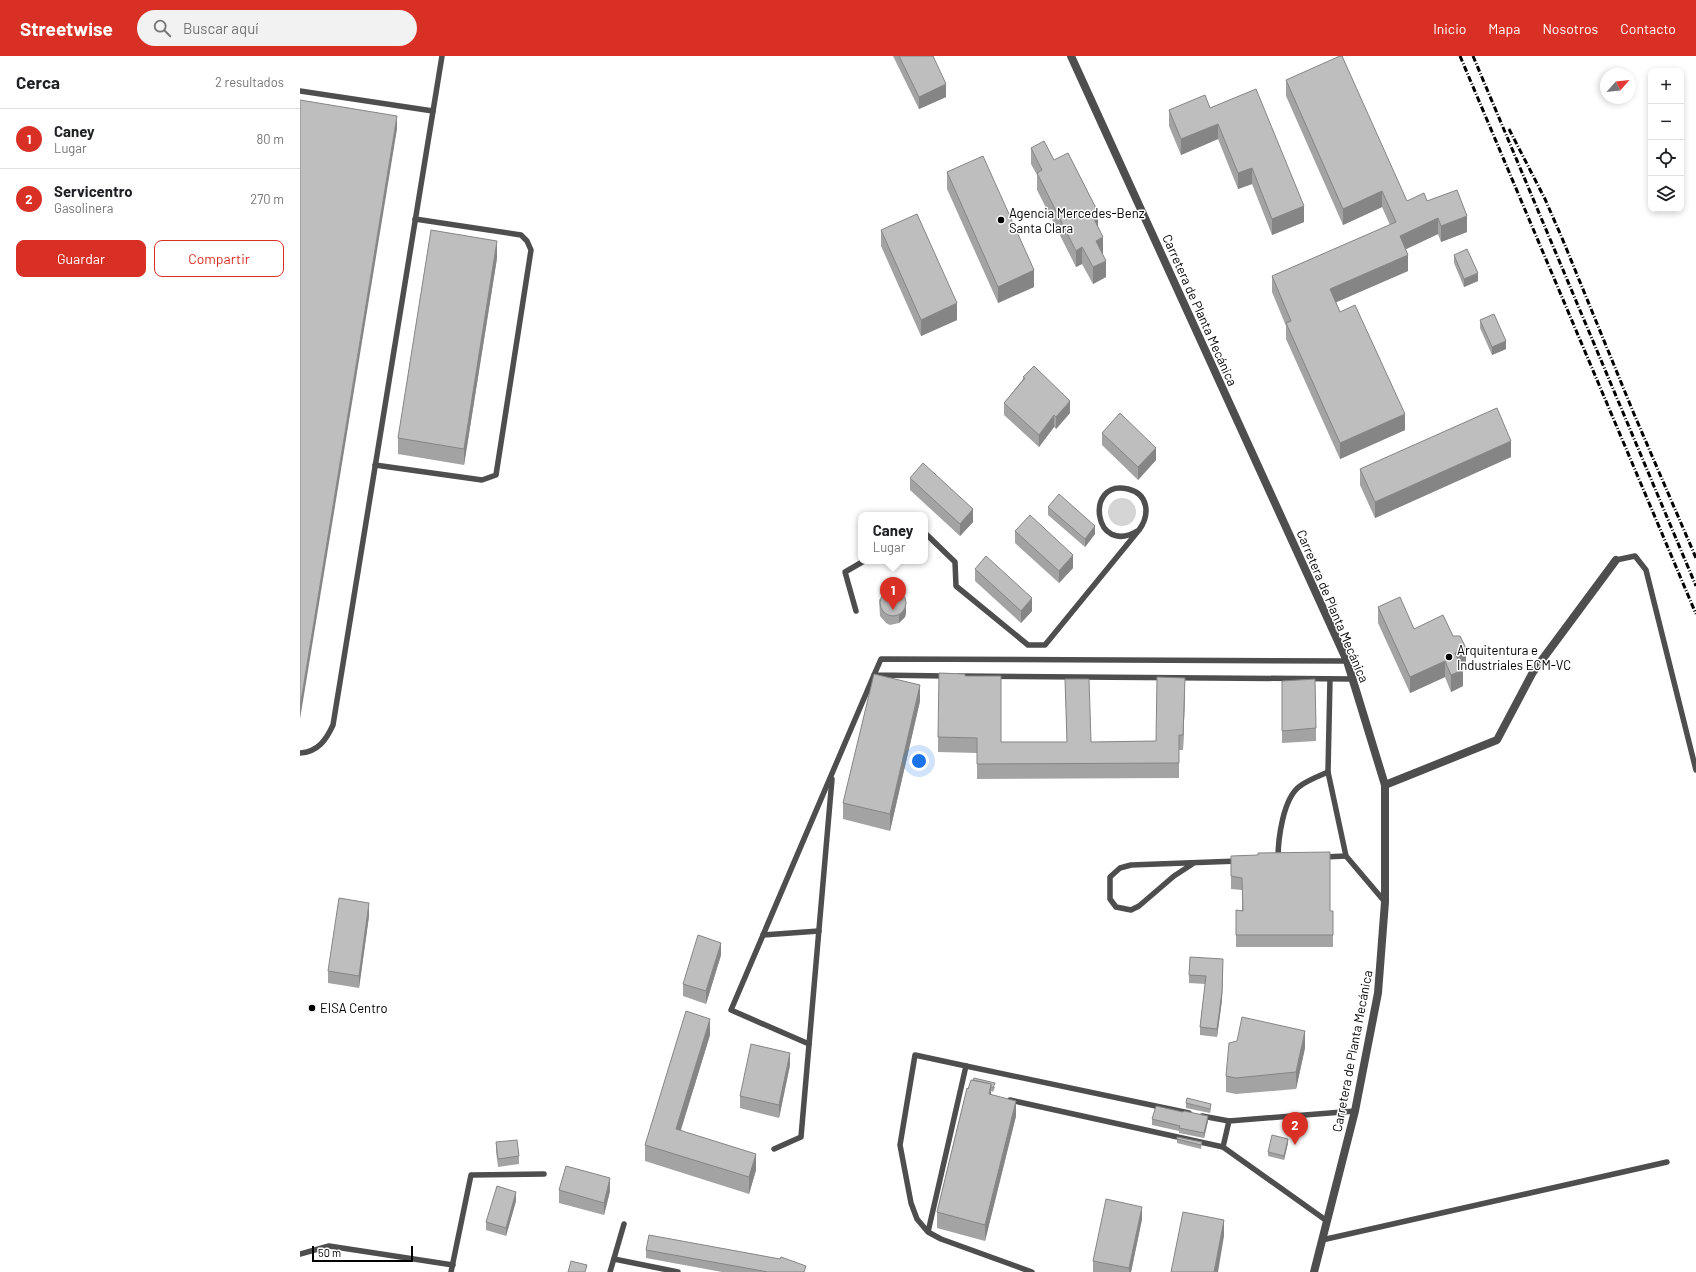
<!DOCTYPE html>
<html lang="es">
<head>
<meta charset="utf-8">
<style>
  body { margin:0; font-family:Barlow,sans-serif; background:#f2f2f2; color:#202124 }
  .controls { position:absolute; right:12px; top:12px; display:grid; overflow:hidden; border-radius:8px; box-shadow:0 2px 6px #0003 }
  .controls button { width:36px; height:36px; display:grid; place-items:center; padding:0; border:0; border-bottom:1px solid #e0e0e0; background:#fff; color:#202124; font:20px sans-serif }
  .compass { position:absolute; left:1300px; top:12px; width:36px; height:36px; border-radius:50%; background:#fff; box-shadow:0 2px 6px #0003; rotate:63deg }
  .scale { position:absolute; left:12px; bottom:10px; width:101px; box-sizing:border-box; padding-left:4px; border:2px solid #000; border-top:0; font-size:11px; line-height:14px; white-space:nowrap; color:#000; -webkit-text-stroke:3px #fff; paint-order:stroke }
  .you { position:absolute; left:619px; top:705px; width:14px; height:14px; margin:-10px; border:3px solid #fff; border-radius:50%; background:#1a73e8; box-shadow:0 0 0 6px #1a73e833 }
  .badge { display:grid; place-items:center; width:26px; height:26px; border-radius:50%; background:#d93025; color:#fff; font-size:13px; font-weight:700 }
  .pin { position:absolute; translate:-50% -33px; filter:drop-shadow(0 1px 2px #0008) }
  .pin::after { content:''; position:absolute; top:21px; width:14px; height:12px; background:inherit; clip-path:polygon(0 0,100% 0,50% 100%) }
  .popup { position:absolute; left:558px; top:456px; width:70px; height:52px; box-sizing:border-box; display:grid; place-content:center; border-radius:8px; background:#fff; filter:drop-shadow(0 1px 3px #0005); font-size:13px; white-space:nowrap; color:#757577 }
  .popup b { font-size:15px; color:#202124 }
  .popup::after { content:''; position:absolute; left:50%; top:100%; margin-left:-8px; border:8px solid transparent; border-top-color:#fff }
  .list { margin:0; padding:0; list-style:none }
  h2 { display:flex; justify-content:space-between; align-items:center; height:52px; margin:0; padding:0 16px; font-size:17px }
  h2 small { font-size:13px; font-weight:400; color:#757577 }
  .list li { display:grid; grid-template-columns:26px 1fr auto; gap:12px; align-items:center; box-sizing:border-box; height:60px; padding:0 16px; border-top:1px solid #e0e0e0 }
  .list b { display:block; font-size:15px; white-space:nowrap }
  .list p { margin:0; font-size:13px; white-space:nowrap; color:#757577 }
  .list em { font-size:13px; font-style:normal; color:#757577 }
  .actions { display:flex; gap:8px; padding:12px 16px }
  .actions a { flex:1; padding:9px 0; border:1px solid #d93025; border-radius:8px; text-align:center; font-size:14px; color:#d93025 }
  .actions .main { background:#d93025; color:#fff }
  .icon { flex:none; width:22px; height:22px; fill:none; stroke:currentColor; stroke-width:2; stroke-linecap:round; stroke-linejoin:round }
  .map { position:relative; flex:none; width:1396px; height:1216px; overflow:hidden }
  header { display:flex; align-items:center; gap:24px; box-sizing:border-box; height:56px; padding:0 20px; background:#d93025; color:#fff }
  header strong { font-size:19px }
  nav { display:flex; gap:22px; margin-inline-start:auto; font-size:14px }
  .search { width:280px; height:36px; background:#f2f2f2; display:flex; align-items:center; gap:10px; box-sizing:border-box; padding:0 14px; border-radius:22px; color:#757577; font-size:15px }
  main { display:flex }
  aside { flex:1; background:#fff }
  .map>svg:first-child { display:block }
</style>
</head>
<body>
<header>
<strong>Streetwise</strong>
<div class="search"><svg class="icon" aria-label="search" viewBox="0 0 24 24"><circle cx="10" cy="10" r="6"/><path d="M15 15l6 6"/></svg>Buscar aquí</div>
<nav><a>Inicio</a><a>Mapa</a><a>Nosotros</a><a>Contacto</a></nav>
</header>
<main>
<aside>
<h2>Cerca<small>2 resultados</small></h2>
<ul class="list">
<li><span class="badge">1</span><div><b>Caney</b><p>Lugar</p></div><em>80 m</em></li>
<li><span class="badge">2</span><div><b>Servicentro</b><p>Gasolinera</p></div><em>270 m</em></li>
</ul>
<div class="actions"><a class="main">Guardar</a><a>Compartir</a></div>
</aside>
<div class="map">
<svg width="1396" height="1216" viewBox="0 0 1396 1216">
  <rect width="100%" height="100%" fill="#fff"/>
  <circle fill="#d5d5d5" cx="822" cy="456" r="14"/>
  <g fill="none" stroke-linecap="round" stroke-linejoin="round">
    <g stroke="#4e4e4e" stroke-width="5.5">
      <path d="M0,35L133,55"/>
      <path d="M75,409L182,424L196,419L231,194L227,185L221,179L115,163"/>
      <path d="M625,477L655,506L656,530L728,589H745L839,474C850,459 849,438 828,433C784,422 793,503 839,474"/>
      <path d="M1316,504L1335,500L1346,514L1396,714"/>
      <path d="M556,555L545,516L564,505"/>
      <path d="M647,620L574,619L581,603L1047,605"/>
      <path d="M659,620L1053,623"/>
      <path d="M1030,623L1028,716L1046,800L1085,846"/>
      <path d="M0,697C18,696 26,684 33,669L142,0"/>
      <path d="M1024,801L1046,800"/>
      <path d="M978,803C978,783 983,742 1000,730C1008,724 1019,720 1028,716"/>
      <path d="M894,807L874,820L839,850L831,854L816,851L810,843V821L820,812L831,809L938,805"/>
      <path d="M463,879L519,875"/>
      <path d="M509,988L431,954L574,619"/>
      <path d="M666,1010L889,1057"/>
      <path d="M710,1044L923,1091"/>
      <path d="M902,1060L929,1065"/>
      <path d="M474,1093L501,1081L532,723"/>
      <path d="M1027,1165L923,1091L929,1065L1055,1055"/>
      <path d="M628,1176L666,1010L615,999L600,1089L611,1147L617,1163L628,1176L641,1183L732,1216"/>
      <path d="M1022,1184L1367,1106"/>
      <path d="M0,1198L29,1190L153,1209"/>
      <path d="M314,1203L378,1216"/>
      <path d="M151,1216L171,1119L244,1118"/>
      <path d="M310,1216L324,1168"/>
    </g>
    <path stroke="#4e4e4e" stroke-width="8" d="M1085,729L1197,684L1233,616L1316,504"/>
    <path stroke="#4e4e4e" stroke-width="8" d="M771,0L1047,605L1085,729V846L1078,937L1055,1055L1014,1216"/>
    <g stroke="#000" stroke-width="3" stroke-dasharray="6 2 1 2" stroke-linecap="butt">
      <path d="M1160,0L1396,558"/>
      <path d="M1173,0L1396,530"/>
      <path d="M1209,73L1245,143L1262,182L1334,358L1396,502"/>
    </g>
  </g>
  <g fill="#a3a3a3">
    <path d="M593,0H633L646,41L619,53Z"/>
    <path d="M986,24L1107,145H1127L1167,176L1141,186L1138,178L1106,193L1108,215L1036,246L1040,256L1105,374L1040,403L986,283V270L972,236V220L1090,169L1082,151L1043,169L986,40Z"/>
    <path d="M910,52L1004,166L972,179L952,128L938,133L918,83L881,99L869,70V54Z"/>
    <path d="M731,92L754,104L798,170L803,197L802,198L806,221L793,228L782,208L776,211L737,134V119L731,108Z"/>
    <path d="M647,116L734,231L698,247L647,133Z"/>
    <path d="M581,174L657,264L621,280L581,190Z"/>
    <path d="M1154,199L1178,225L1164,231L1154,207Z"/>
    <path d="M197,202L164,409L98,398V382Z"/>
    <path d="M1180,264L1206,293L1192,299L1180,272Z"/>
    <path d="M723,321L770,357L756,373L754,371L739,391L704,359V347L723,323Z"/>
    <path d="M802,377L856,404L838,424L802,389Z"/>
    <path d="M1211,401L1075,462L1060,429V413Z"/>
    <path d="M610,422L673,466L660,480L610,434Z"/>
    <path d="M748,451L795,478L785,491L748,459Z"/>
    <path d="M715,475L773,512L759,527L715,487Z"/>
    <path d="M675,513L732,555L721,567L675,525Z"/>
    <path d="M579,543L606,557L605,561L599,567L590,569L586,567L580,560Z"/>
    <path d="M1078,551L1166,608L1161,610L1163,630L1151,636L1145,621L1110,637L1078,567Z"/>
    <path d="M665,620L701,686H767L765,623L791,686L856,685L885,637L883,694H879V722L677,723V697L638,696V681Z"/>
    <path d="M982,625L1016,672V685L982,687Z"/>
    <path d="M620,645L590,775L543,763V747Z"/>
    <path d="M931,800L1030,855H1033V891H936V854L942,855V834L931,833Z"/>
    <path d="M69,860L59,932L28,927V915Z"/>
    <path d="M421,899L406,948L383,940V928Z"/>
    <path d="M923,912L922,944L917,981L900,979V971L905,928L889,927V919Z"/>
    <path d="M410,979L381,1074L456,1114L449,1138L345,1105V1089Z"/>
    <path d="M937,985L1005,992L996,1033L936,1038L926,1036V1020Z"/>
    <path d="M490,1009L479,1062L440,1052V1040Z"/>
    <path d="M695,1031L693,1036L691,1035V1038L716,1060L685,1185L637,1172V1156L667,1032Z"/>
    <path d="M886,1047L911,1053L910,1057L886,1052Z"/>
    <path d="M852,1063L908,1065L904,1082L879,1077V1075L852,1069Z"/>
    <path d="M877,1083L902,1086L901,1093L877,1087Z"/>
    <path d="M196,1086L219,1100V1108L198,1111L196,1095Z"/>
    <path d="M988,1087L984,1104L968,1100V1096Z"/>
    <path d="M259,1134L310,1135L304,1159L259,1147Z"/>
    <path d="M216,1145L206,1180L186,1174V1166Z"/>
    <path d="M842,1163L831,1216H793V1205Z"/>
    <path d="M346,1194L506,1216H422L346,1202Z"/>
  </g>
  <g fill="#858585">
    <path d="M646,28V41L619,53V41Z"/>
    <path d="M97,60V73L0,663V651Z"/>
    <path d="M918,68V83L881,99V83Z"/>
    <path d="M952,112V128L938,133V117Z"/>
    <path d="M1082,135V151L1043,169V153Z"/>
    <path d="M1004,150V166L972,179V163Z"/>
    <path d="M798,156V172L792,159Z"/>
    <path d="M1167,160V176L1141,186V170Z"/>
    <path d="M1138,162V178L1100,196V180Z"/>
    <path d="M803,181V197L796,201V185Z"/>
    <path d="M197,185V202L164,409V393Z"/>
    <path d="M782,191V208L776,211V195Z"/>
    <path d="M1108,199V215L1030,249V233Z"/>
    <path d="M806,205V221L793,228V211Z"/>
    <path d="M734,214V231L698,247V231Z"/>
    <path d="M1178,217V225L1164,231V223Z"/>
    <path d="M657,247V264L621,280V264Z"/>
    <path d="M1206,285V293L1192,299V291Z"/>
    <path d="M770,345V357L756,373V361Z"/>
    <path d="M1105,358V374L1040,403V387Z"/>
    <path d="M754,359V371L739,391V379Z"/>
    <path d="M1211,385V401L1075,462V446Z"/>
    <path d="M856,392V404L838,424V411Z"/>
    <path d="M673,453V466L660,480V468Z"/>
    <path d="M795,470V478L785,491V483Z"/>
    <path d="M773,499V512L759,527V515Z"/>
    <path d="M732,542V555L721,567V555Z"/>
    <path d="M606,548V557L605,561L599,567V559Z"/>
    <path d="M1166,592V608L1155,613V597Z"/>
    <path d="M1145,605V621L1110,637V621Z"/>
    <path d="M1163,614V630L1151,636V619Z"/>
    <path d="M885,622V637L883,694V679Z"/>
    <path d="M620,629V645L590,775V758Z"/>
    <path d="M69,847V860L59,932V920Z"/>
    <path d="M421,887V899L406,948V935Z"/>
    <path d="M923,903L922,944L917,981V973Z"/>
    <path d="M410,963V979L376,1089V1073Z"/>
    <path d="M1005,975V992L996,1033V1016Z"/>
    <path d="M490,997V1009L479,1062V1049Z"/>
    <path d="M691,1028V1044L689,1038Z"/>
    <path d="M716,1045V1060L685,1185V1169Z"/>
    <path d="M908,1060V1065L904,1082V1077Z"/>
    <path d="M988,1083V1087L984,1104V1100Z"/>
    <path d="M456,1098V1114L449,1138V1121Z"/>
    <path d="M310,1122V1135L304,1159V1147Z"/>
    <path d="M216,1136V1145L206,1180V1172Z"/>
    <path d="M842,1151V1163L831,1216H829V1212Z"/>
    <path d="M924,1164V1180L918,1216H914Z"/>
  </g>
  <g fill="#bebebe" stroke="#858585">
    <path d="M599,0H633L646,28L619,41Z"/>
    <path d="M1040,0H1042L1107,145L1124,137L1127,145L1157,134L1167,160L1141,170L1138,162L1100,180L1108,199L1030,233L1040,256L1055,249L1105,358L1040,387L986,267L991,265L972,220L1096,166L1082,135L1043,153L986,24Z"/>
    <path d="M956,33L1004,150L972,163L952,112L938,117L918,68L881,83L869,54L905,39L910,52Z"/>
    <path d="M0,44L97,60L0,651Z"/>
    <path d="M744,85L754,104L768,97L798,156L792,159L803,181L796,185L806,205L793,211L782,191L776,195L737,117L742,114L731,92Z"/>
    <path d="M683,100L734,214L698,231L647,116Z"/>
    <path d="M617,158L657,247L621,264L581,174Z"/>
    <path d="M131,174L197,185L164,393L98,382Z"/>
    <path d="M1167,193L1178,217L1164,223L1154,199Z"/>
    <path d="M1194,258L1206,285L1192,291L1180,264Z"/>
    <path d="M734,310L770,345L756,361L754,359L739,379L704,347L725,322L723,321Z"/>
    <path d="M1197,352L1211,385L1075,446L1060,413Z"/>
    <path d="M820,357L856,392L838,411L802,377Z"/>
    <path d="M623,407L673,453L660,468L610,422Z"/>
    <path d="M759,438L795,470L785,483L748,451Z"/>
    <path d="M730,459L773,499L759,515L715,475Z"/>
    <path d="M686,500L732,542L721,555L675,513Z"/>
    <circle cx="593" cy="547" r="13"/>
    <path d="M1100,541L1114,573L1143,559L1153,580H1160L1166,592L1155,597L1163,614L1151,619L1145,605L1110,621L1078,551Z"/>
    <path d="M639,617L665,618V620H701V686H767L765,623H789L791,686L856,685L857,621L885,622L883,679H879V707L677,708V682L638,681Z"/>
    <path d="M574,618L620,629L590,758L543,747Z"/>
    <path d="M1015,623L1016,672L982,675V625Z"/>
    <path d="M1030,796V855H1033V879H936V854L943,855L942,822L931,820V800L958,799V797Z"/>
    <path d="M39,842L69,847L59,920L28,915Z"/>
    <path d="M398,879L421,887L406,935L383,928Z"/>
    <path d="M890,901L923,903L922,936L917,973L900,971L906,920L889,919Z"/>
    <path d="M386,955L410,963L376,1073L456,1098L449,1121L345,1089Z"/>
    <path d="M942,961L1005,975L996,1016L936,1022L926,1020L929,987L937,985Z"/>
    <path d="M451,988L490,997L479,1049L440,1040Z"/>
    <path d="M674,1022L695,1027L693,1032L691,1031V1028L673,1024Z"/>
    <path d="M671,1024L691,1028L689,1038L716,1045L685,1169L637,1156L667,1032L668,1033Z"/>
    <path d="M887,1042L911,1048L910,1053L886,1047Z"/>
    <path d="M856,1050L883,1056L884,1055L908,1060L904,1077L879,1072L880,1070L852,1063Z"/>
    <path d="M972,1079L988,1083L984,1100L968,1096Z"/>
    <path d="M877,1081L902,1086L901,1089L877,1083Z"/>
    <path d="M217,1084L219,1100L198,1103L196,1086Z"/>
    <path d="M266,1110L310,1122L304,1147L259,1134Z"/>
    <path d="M197,1130L216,1136L206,1172L186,1166Z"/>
    <path d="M806,1143L842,1151L829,1212L793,1205Z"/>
    <path d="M883,1156L924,1164L914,1216H871Z"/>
    <path d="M349,1179L480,1203L481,1201L506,1210L504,1216H468L346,1194Z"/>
    <path d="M271,1205L287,1209L285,1216H268Z"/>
  </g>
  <g fill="#000" stroke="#fff" stroke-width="1.5">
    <circle cx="701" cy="164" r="4"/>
    <circle cx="1149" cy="601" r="4"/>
    <circle cx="12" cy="952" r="4"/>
  </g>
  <g text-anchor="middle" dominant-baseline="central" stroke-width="3" stroke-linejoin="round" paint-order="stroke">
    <g font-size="13" fill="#000" stroke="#fff" text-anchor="start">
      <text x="709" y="157">Agencia Mercedes-Benz<tspan x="709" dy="15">Santa Clara</tspan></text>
      <text x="1157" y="594">Arquitentura e<tspan x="1157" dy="15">Industriales ECM-VC</tspan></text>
      <text x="20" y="952">EISA Centro</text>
    </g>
    <g font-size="13" fill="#000" stroke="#fff">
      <text transform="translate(900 254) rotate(66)">Carretera de Planta Mecánica</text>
      <text transform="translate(1033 550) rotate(67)">Carretera de Planta Mecánica</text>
      <text transform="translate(1052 995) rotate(-79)">Carretera de Planta Mecánica</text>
    </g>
  </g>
</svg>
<div class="controls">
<button>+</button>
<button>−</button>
<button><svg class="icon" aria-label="locate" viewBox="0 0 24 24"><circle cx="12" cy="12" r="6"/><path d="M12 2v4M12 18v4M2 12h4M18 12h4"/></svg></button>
<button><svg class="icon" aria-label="layers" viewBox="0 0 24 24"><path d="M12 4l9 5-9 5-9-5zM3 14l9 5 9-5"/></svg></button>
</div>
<svg class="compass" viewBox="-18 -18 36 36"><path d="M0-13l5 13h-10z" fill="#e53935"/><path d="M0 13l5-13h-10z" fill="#757577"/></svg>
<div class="scale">50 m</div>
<div class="you"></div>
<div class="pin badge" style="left:593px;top:554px">1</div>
<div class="popup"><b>Caney</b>Lugar</div>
<div class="pin badge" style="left:995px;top:1089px">2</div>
</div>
</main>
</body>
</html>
